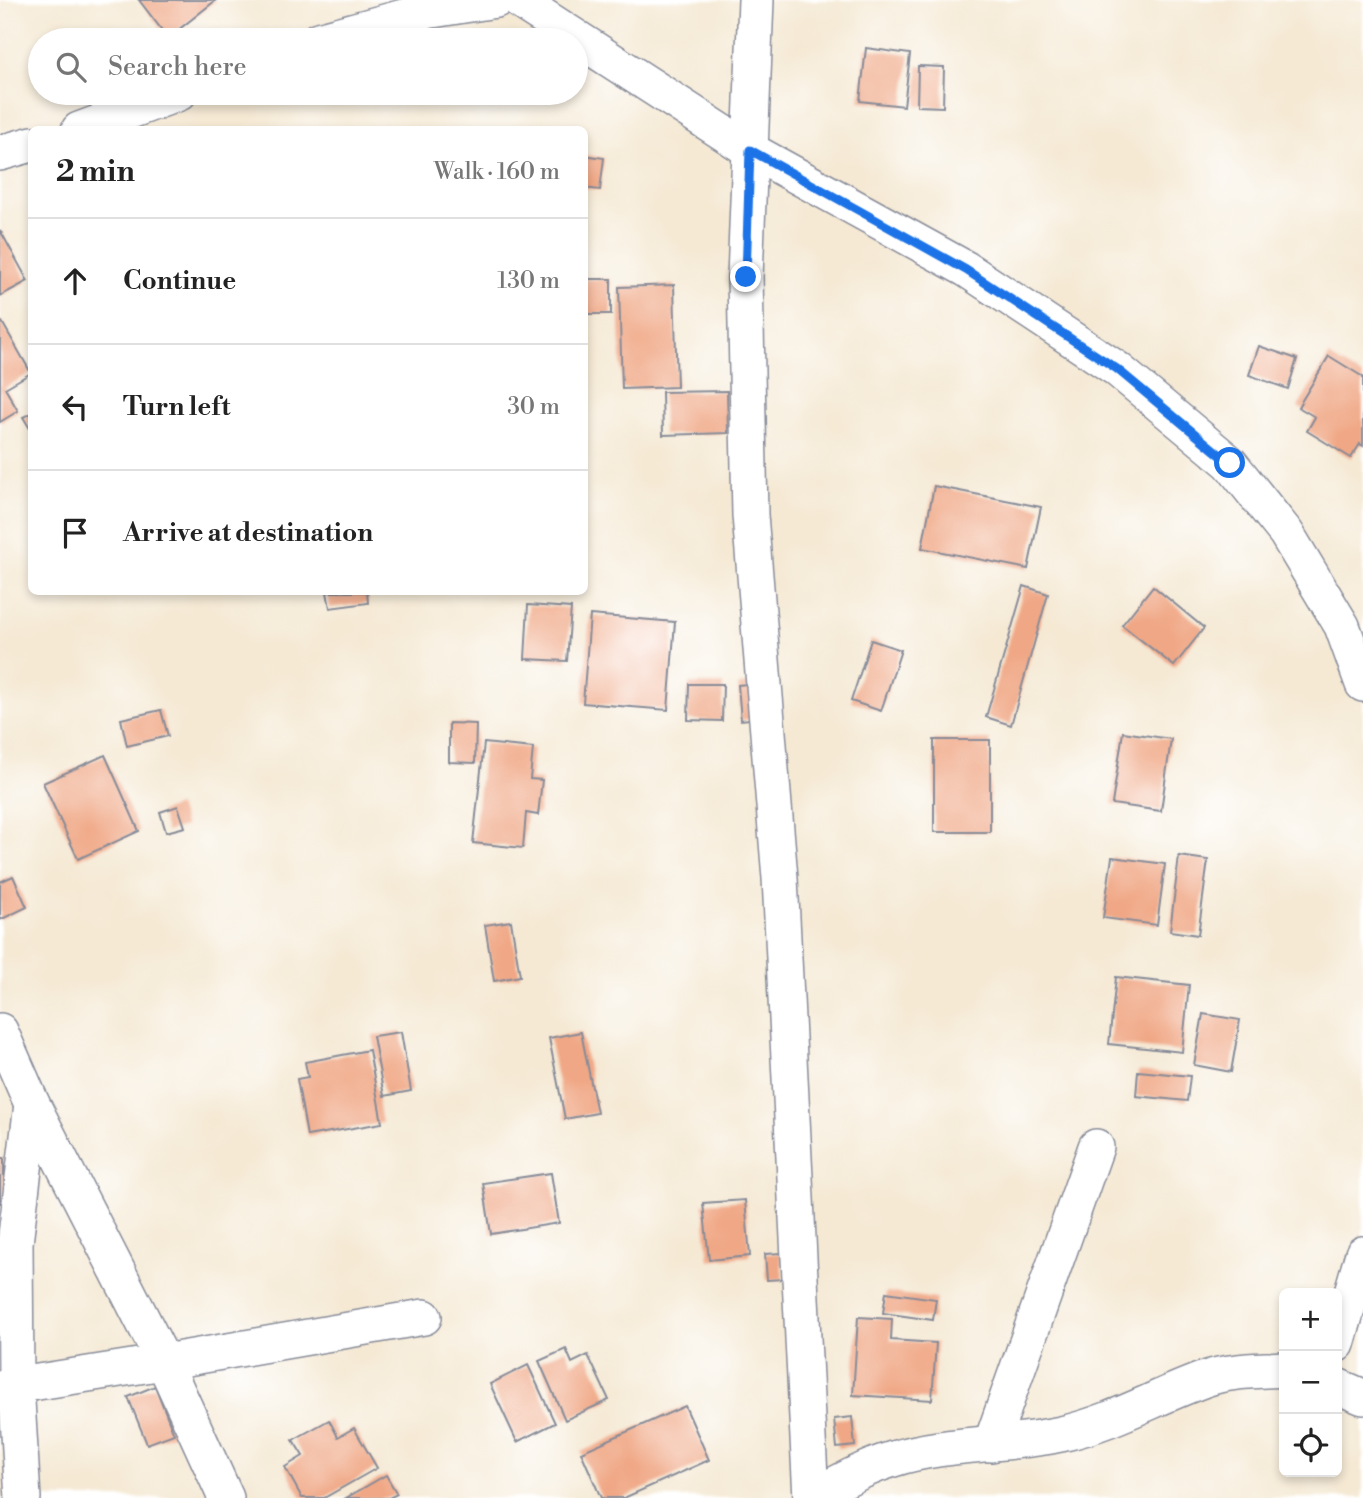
<!DOCTYPE html>
<html lang="en">
<head>
<meta charset="utf-8">
<style>
  body { margin:0; font-family:"Libre Bodoni",serif; background:#f2f2f2; color:#222 }
  .controls { position:absolute; right:21px; bottom:21px; display:grid; overflow:hidden; border-radius:10px; box-shadow:0 4px 10px #0003 }
  .controls button { width:63px; height:63px; display:grid; place-items:center; padding:0; border:0; border-bottom:2px solid #e0e0e0; background:#fff; color:#222; font:35px sans-serif }
  .stop { position:absolute; width:21px; height:21px; margin:-16px; border:5px solid #1a73e8; border-radius:50%; background:#fff }
  .stop.end { background:#1a73e8; border-color:#fff; box-shadow:0 2px 7px #0008 }
  .list { margin:0; padding:0; list-style:none }
  h2 { display:flex; justify-content:space-between; align-items:center; height:91px; margin:0; padding:0 28px; font-size:30px }
  h2 small { font-size:23px; font-weight:400; color:#767676 }
  .list li { display:grid; grid-template-columns:46px 1fr auto; gap:21px; align-items:center; box-sizing:border-box; height:126px; padding:0 28px; border-top:2px solid #e0e0e0 }
  .list b { display:block; font-size:26px; white-space:nowrap }
  .list em { font-size:23px; font-style:normal; color:#767676 }
  .icon { flex:none; width:38px; height:38px; fill:none; stroke:currentColor; stroke-width:2; stroke-linecap:round; stroke-linejoin:round }
  .map { position:relative; flex:none; width:1363px; height:1498px; overflow:hidden }
  .search { position:absolute; background:#fff; box-shadow:0 4px 10px #0003; left:28px; top:28px; width:560px; height:77px; display:flex; align-items:center; gap:18px; box-sizing:border-box; padding:0 24px; border-radius:38px; color:#767676; font-size:26px }
  .panel { position:absolute; background:#fff; box-shadow:0 4px 10px #0003; left:28px; top:126px; width:560px; height:469px; border-radius:10px }
  .map>svg:first-child { display:block }
</style>
</head>
<body>
<div class="map">
<svg width="1363" height="1498" viewBox="0 0 1363 1498">
  <rect width="100%" height="100%" fill="#fff"/>
  <filter id="ink" filterUnits="userSpaceOnUse"><feTurbulence type="fractalNoise" baseFrequency=".0143" numOctaves="2"/><feDisplacementMap in="SourceGraphic" scale="14" xChannelSelector="R" yChannelSelector="G"/><feConvolveMatrix kernelMatrix="1 2 1 2 8 2 1 2 1" color-interpolation-filters="sRGB"/></filter>
  <filter id="wash" filterUnits="userSpaceOnUse"><feTurbulence type="fractalNoise" baseFrequency=".00686" numOctaves="4" result="noise"/><feDisplacementMap in="SourceGraphic" scale="28" xChannelSelector="R" yChannelSelector="G"/><feGaussianBlur stdDeviation="1.57" result="paint"/><feColorMatrix in="noise" values="0 0 0 0 0 0 0 0 0 0 0 0 0 0 0 0 0 1.4 0 .05"/><feComposite in="paint" operator="in"/></filter>
  <g filter="url(#wash)">
    <rect width="100%" height="100%" fill="#f5e9d4"/>
    <g id="blocks">
      <g fill="#f0a785">
        <path d="M139,0H216L168,38Z"/>
        <path d="M866,48L910,54L904,106L860,101Z"/>
        <path d="M918,66L944,67L943,107L917,106Z"/>
        <path d="M584,155L604,158L600,190L584,188Z"/>
        <path d="M0,230L28,281L0,296Z"/>
        <rect x="584" y="279" width="27" height="35"/>
        <path d="M674,285L677,387L622,389L619,287Z"/>
        <path d="M2,322L31,373L5,388L18,411L0,422V323Z"/>
        <path d="M1259,346L1297,359L1288,389L1249,375Z"/>
        <path d="M1329,356L1363,377V446L1360,444L1351,458L1307,431L1315,417L1298,407Z"/>
        <path d="M727,391L728,433L663,435L662,392Z"/>
        <path d="M32,413V432L23,417Z"/>
        <path d="M934,486L1041,507L1028,569L922,548Z"/>
        <path d="M1024,586L1048,594L1011,725L986,717Z"/>
        <path d="M1153,586L1204,628L1174,666L1122,625Z"/>
        <path d="M327,592H367L368,603L330,608Z"/>
        <path d="M528,605L571,608L567,661L525,659Z"/>
        <path d="M590,615L675,622L668,710L583,703Z"/>
        <path d="M871,640L901,650L881,711L851,701Z"/>
        <path d="M756,683L759,718L741,720L738,685Z"/>
        <path d="M689,684H723L722,721L688,720Z"/>
        <path d="M161,710L168,736L127,746L121,719Z"/>
        <path d="M449,723L476,724L475,763L449,762Z"/>
        <path d="M1123,732L1171,739L1161,811L1112,804Z"/>
        <rect x="934" y="740" width="56" height="92"/>
        <path d="M484,743L533,748L530,779L542,780L538,815L526,813L523,848L473,843Z"/>
        <path d="M105,755L139,831L78,859L43,783Z"/>
        <path d="M178,806L185,827L166,832L160,812Z"/>
        <path d="M1179,856L1208,860L1198,935L1170,931Z"/>
        <path d="M1112,857L1165,864L1157,925L1103,918Z"/>
        <path d="M13,876L27,907L0,920V882Z"/>
        <path d="M511,921L520,976L494,981L485,925Z"/>
        <path d="M1116,977L1189,985L1182,1052L1109,1044Z"/>
        <path d="M1203,1014L1240,1020L1231,1072L1194,1065Z"/>
        <path d="M401,1032L411,1091L384,1096L373,1036Z"/>
        <path d="M581,1032L597,1113L565,1119L549,1038Z"/>
        <path d="M369,1050L382,1123L307,1136L297,1079L308,1077L305,1062Z"/>
        <path d="M1138,1071L1190,1076L1187,1101L1136,1096Z"/>
        <rect x="0" y="1158" width="4" height="45"/>
        <path d="M551,1173L559,1223L491,1234L483,1183Z"/>
        <path d="M745,1200L750,1256L709,1260L703,1203Z"/>
        <path d="M781,1253L783,1279L767,1280L765,1254Z"/>
        <path d="M886,1292L936,1299L933,1320L883,1313Z"/>
        <path d="M858,1317L892,1319L891,1340L936,1343L932,1400L853,1395Z"/>
        <path d="M566,1349L572,1363L588,1355L609,1400L565,1420L539,1361Z"/>
        <path d="M528,1365L555,1423L517,1442L490,1384Z"/>
        <path d="M155,1386L174,1434L147,1444L128,1397Z"/>
        <path d="M685,1406L709,1460L624,1498H601L581,1452Z"/>
        <path d="M852,1417L855,1446L837,1448L834,1419Z"/>
        <path d="M329,1420L338,1437L354,1428L377,1468L324,1498H302L285,1467L303,1456L293,1440Z"/>
        <path d="M386,1475L397,1494L389,1498H346Z"/>
      </g>
    </g>
  </g>
  <g filter="url(#ink)">
    <use href="#blocks" fill-opacity="0" stroke="#888c99" stroke-width="2"/>
    <g fill="none" stroke-linecap="round" stroke-linejoin="round">
      <g stroke="#888c99" stroke-width="38">
        <g id="minor">
          <path d="M518,0L750,150L966,269L1117,369L1230,463L1286,533L1342,626L1363,684"/>
          <path d="M756,0L745,277L750,515L780,878L811,1498"/>
          <path d="M318,40L426,11L496,0"/>
          <path d="M79,130L179,93"/>
          <path d="M0,153L32,144"/>
          <path d="M0,1031L32,1104L164,1362L226,1498"/>
          <path d="M1337,1344L1363,1254"/>
          <path d="M1337,1386L1363,1397"/>
          <path d="M0,1388L164,1362L424,1317"/>
          <path d="M991,1444L1096,1147"/>
          <path d="M811,1497C838,1483 864,1468 893,1459C947,1442 1006,1446 1061,1434C1112,1423 1157,1396 1205,1379C1230,1370 1258,1371 1284,1369"/>
          <path d="M23,1498L16,1385L15,1243L32,1104"/>
        </g>
      </g>
      <use href="#minor" stroke="#fff" stroke-width="35"/>
    </g>
  </g>
  <g fill="none" stroke-linecap="round" stroke-linejoin="round" filter="url(#ink)">
    <path stroke="#1a73e8" stroke-width="9" d="M746,277L750,150L966,270L1117,369L1230,463"/>
  </g>
</svg>
<div class="controls">
<button>+</button>
<button>−</button>
<button><svg class="icon" aria-label="locate" viewBox="0 0 24 24"><circle cx="12" cy="12" r="6"/><path d="M12 2v4M12 18v4M2 12h4M18 12h4"/></svg></button>
</div>
<div class="stop" style="left:1230px;top:463px"></div>
<div class="stop end" style="left:746px;top:277px"></div>
<div class="search"><svg class="icon" aria-label="search" viewBox="0 0 24 24"><circle cx="10" cy="10" r="6"/><path d="M15 15l6 6"/></svg>Search here</div>
<section class="panel">
<h2>2 min<small>Walk · 160 m</small></h2>
<ul class="list">
<li><svg class="icon" aria-label="ahead" viewBox="0 0 24 24"><path d="M12 20V5M6 11l6-6 6 6"/></svg><div><b>Continue</b></div><em>130 m</em></li>
<li><svg class="icon" aria-label="left" viewBox="0 0 24 24"><path d="M17 20v-9H6M10 6l-5 5 5 5"/></svg><div><b>Turn left</b></div><em>30 m</em></li>
<li><svg class="icon" aria-label="arrive" viewBox="0 0 24 24"><path d="M6 21V4h12l-3 4 3 4H6"/></svg><div><b>Arrive at destination</b></div></li>
</ul>
</section>
</div>
</body>
</html>
